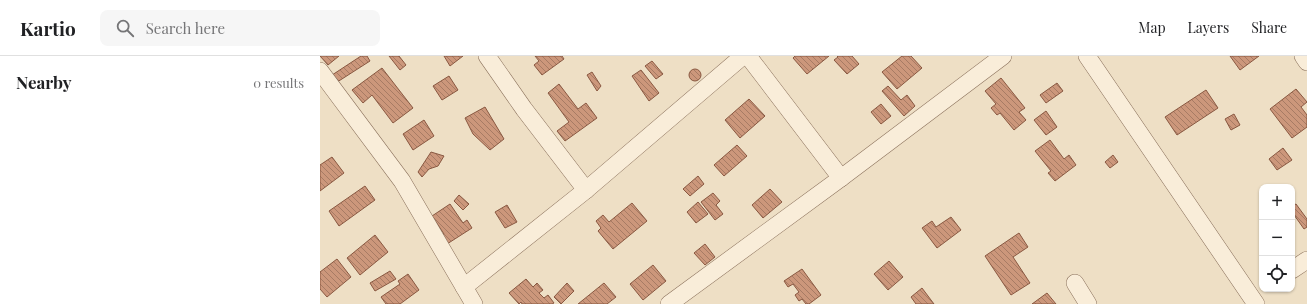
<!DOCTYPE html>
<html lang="en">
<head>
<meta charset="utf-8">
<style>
  body { margin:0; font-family:"Playfair Display",serif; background:#f6f6f6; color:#202124 }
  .controls { position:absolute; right:12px; bottom:12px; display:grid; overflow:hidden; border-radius:8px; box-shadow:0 1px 3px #0004 }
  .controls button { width:36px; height:36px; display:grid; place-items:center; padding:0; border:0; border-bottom:1px solid #e0e0e0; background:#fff; color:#202124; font:20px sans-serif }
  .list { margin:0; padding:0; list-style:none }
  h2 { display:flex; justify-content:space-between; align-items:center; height:52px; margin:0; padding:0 16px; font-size:17px }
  h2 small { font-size:13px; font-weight:400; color:#757577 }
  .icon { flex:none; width:22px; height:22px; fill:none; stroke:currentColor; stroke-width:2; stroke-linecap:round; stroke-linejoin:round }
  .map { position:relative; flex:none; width:987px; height:248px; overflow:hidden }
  header { display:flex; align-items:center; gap:24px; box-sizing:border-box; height:56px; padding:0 20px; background:#fff; border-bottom:1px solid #e0e0e0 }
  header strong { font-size:19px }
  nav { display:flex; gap:22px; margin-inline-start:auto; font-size:14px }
  .search { width:280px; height:36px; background:#f6f6f6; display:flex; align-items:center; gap:10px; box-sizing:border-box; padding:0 14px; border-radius:8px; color:#757577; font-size:15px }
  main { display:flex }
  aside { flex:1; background:#fff }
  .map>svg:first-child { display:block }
</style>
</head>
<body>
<header>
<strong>Kartio</strong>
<div class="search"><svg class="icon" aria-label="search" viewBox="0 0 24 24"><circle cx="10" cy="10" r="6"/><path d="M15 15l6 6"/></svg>Search here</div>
<nav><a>Map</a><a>Layers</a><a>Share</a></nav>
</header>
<main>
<aside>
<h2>Nearby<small>0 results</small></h2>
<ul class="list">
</ul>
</aside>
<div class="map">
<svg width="987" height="248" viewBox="0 0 987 248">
  <defs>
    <pattern id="building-back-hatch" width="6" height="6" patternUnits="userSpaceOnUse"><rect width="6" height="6" fill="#cc977b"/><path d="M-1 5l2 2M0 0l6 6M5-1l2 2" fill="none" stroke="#a77b64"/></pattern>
  </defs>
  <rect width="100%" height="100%" fill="#eedfc5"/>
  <g fill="url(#building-back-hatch)" stroke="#895841">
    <path d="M0,0H19L8,9Z"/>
    <path d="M41,0H47L50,5L11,30L6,23Z"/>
    <path d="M69,0H79L86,9L80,14Z"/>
    <path d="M124,0H143L130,10Z"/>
    <path d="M215,0H242L244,3L222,19L214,9L219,5Z"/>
    <path d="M475,0H509L487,18L473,2Z"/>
    <path d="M517,0H532L539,8L527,18L514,4L518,1Z"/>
    <path d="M582,0H591L602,12L577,33L562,16Z"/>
    <path d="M910,0H939L920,14Z"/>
    <path d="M332,5L343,18L336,23L325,10Z"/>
    <path d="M62,12L93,52L73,67L52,39L43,47L32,34Z"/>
    <circle cx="375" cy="19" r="6"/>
    <path d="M321,14L339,37L329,45L312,20Z"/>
    <path d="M272,16L281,30L277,35L267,19Z"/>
    <path d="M129,20L138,34L122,44L113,30Z"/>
    <path d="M681,22L705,52L699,56L706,64L694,74L680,57L677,59L671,52L676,48L665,35Z"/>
    <path d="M737,27L743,35L726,47L720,39Z"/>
    <path d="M239,28L258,53L266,47L277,62L245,85L237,75L249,66L228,37Z"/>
    <path d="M568,30L581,44L587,39L595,50L584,60L562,35Z"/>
    <path d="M976,33L987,46L981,51L987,59V71L972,82L950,53Z"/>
    <path d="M886,34L898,52L857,79L845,61Z"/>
    <path d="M429,43L445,60L420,82L405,64Z"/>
    <path d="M561,48L571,60L561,68L551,56Z"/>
    <path d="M165,51L184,83L170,94L153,78L145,62Z"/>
    <path d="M726,55L737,71L726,79L714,64Z"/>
    <path d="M914,58L920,69L911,74L905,63Z"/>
    <path d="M104,64L114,80L93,94L83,78Z"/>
    <path d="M730,84L744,103L749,99L756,109L735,125L728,117L731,115L715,95Z"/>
    <path d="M417,89L427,100L404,120L394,109Z"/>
    <path d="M963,92L972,104L957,114L949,103Z"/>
    <path d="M111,96L124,100L118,110L109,113L102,121L98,116Z"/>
    <path d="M793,99L798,106L790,112L785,106Z"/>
    <path d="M12,101L24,117L0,135V109Z"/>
    <path d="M378,120L384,128L370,140L363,133Z"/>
    <path d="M45,130L55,144L19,170L9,155Z"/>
    <path d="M450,133L462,146L443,162L432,149Z"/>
    <path d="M393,137L400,145L396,149L403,158L395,164L381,146Z"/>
    <path d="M139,139L149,148L143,154L134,145Z"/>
    <path d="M378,146L388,158L376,167L367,156Z"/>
    <path d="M312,147L327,165L293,193L278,175L281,172L276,165L283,159L289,166Z"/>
    <path d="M130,148L143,167L147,164L152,172L127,188L121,179L124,178L112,160Z"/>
    <path d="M976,148L987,163V171L984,173L972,156V150Z"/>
    <path d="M187,149L197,166L185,172L175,156Z"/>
    <path d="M631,161L641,174L617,192L602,172L612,165L616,171Z"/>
    <path d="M699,177L708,191L693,201L710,227L691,239L665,200Z"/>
    <path d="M55,179L68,196L40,219L27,202Z"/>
    <path d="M385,188L395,201L385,209L374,197Z"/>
    <path d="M17,203L31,221L7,241L0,233V216Z"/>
    <path d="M569,205L583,221L568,234L554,218Z"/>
    <path d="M333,209L346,225L323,244L310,228Z"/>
    <path d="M482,213L501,239L489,248H486L482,243L479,245L475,239L479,236L473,228L468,231L464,225Z"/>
    <path d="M70,215L76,223L55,235L50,227Z"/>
    <path d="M88,218L99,234L80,248H66L61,241L80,228L78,225Z"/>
    <path d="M206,223L213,231L217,227L223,234L219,237L224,242L228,239L234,247L232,248H202L201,246L199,248L189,237Z"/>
    <path d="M247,227L254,235L241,248L234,241Z"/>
    <path d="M284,227L296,241L287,248H258Z"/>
    <path d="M602,232L614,248H596L591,241Z"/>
    <path d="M727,237L736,248H712Z"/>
  </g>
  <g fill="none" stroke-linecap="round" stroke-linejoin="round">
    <g stroke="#8a705b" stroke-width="18">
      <g id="minor">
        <path d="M167,0L204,53L266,134"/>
        <path d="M428,0L521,122"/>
        <path d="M767,0L936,248"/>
        <path d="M983,0L987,6"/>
        <path d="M0,15L82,125L154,248"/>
        <path d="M972,214L987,204"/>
        <path d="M755,227L768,248"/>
        <path d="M144,231L266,134L423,0"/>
        <path d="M349,248L521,122L683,0"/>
      </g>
    </g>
    <use href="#minor" stroke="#f9edd9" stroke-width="17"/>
  </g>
</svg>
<div class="controls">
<button>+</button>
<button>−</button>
<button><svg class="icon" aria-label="locate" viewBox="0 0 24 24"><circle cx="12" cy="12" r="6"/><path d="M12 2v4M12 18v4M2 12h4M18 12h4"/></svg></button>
</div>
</div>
</main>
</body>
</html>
